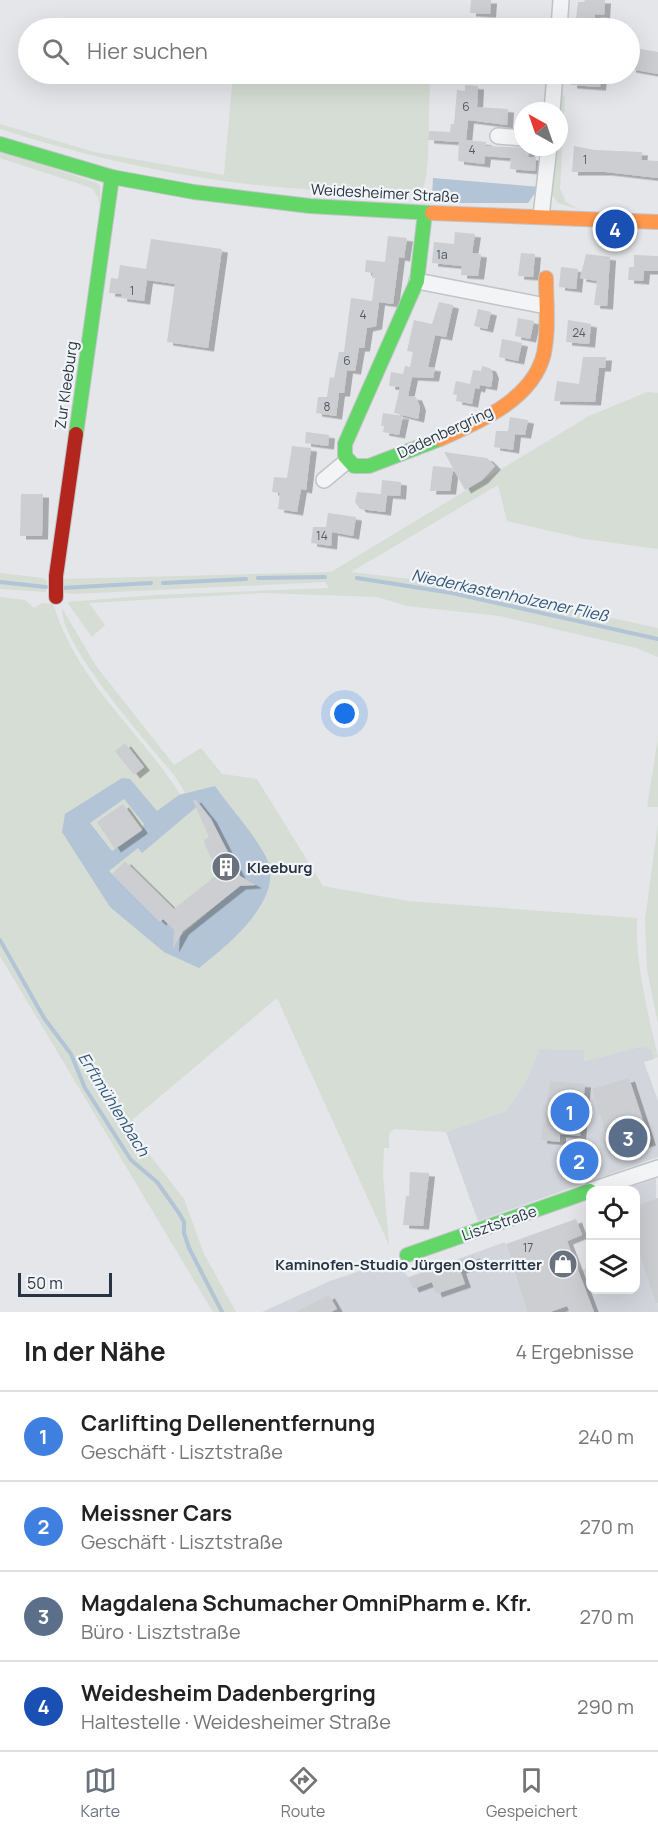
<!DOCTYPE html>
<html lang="de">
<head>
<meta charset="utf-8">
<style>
  body { margin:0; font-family:Manrope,sans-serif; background:#f6f6f6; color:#222 }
  .controls { position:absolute; right:18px; bottom:18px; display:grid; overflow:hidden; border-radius:12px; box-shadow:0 6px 24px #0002 }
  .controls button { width:54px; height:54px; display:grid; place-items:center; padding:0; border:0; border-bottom:2px solid #e0e0e0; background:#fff; color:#222; font:30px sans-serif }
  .compass { position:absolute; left:514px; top:102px; width:54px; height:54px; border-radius:50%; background:#fff; box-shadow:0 6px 24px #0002; rotate:320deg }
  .scale { position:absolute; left:18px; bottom:15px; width:94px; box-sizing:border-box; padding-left:6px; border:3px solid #293443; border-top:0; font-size:16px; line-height:21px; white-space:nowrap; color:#293443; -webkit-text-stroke:4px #f2f5f8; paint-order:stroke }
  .you { position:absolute; left:345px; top:714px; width:21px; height:21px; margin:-15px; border:4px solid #fff; border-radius:50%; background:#1a73e8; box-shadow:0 0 0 9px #1a73e833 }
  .badge { display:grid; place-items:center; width:39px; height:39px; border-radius:50%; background:#6a727d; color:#fff; font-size:20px; font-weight:700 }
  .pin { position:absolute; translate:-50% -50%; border:3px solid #fff; box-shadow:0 2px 6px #0006 }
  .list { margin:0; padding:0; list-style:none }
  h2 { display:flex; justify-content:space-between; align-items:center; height:78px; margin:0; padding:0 24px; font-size:26px }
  h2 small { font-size:20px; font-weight:400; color:#767676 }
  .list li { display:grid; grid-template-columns:39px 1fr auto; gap:18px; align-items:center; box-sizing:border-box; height:90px; padding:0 24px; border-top:2px solid #e0e0e0 }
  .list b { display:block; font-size:22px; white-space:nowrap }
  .list p { margin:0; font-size:20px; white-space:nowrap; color:#767676 }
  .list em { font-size:20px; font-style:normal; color:#767676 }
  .icon { flex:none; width:33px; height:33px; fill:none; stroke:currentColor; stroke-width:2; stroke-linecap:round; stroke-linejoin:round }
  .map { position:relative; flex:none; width:658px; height:1312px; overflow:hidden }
  .search { position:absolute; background:#fff; box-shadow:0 6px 24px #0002; left:18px; right:18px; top:18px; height:66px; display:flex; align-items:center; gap:15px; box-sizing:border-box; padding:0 21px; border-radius:33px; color:#767676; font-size:22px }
  .sheet { height:438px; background:#fff }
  nav { display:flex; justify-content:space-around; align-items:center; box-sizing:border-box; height:84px; border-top:2px solid #e0e0e0; background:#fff; font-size:16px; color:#767676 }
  nav a { display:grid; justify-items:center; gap:3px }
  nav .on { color:#6a727d }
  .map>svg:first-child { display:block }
</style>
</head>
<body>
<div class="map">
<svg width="658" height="1312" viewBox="0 0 658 1312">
  <defs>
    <filter id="shadow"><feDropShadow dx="6" dy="3.5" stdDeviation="0" flood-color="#0004"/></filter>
  </defs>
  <rect width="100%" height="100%" fill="#e4e6e9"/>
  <g fill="#d2d6dc">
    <path d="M643,1046L652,1050L654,1059L644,1062L658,1101V1157L478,1221L446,1132L506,1111L525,1083L539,1049L585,1050L584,1061Z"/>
    <path d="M656,1178L658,1312H550L567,1306L578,1271L590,1267V1290H636V1190H621Z"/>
    <path d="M505,1242L527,1312H262L330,1281L396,1259L408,1277Z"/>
  </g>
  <g fill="#d5ddd4">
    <path d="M233,74H430L428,155L426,178L421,195C409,196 394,192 381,192C250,192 124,169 0,129V124L94,152L224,175Z"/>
    <path d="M561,95L565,96L560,189L566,202L578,209L558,203L551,193L557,150L553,147H559L561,104H557Z"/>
    <path d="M0,151L97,183L100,186V207L98,197L92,188L0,158Z"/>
    <path d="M647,392L658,393V549L585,539L507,521L498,485L351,572L410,579L534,601L658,628V657L636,648L500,616L407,606L377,597L263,593L89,603L105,625L92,637L67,602L156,595L329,588L325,582L73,594L65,593L59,579L331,572L589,416Z"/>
    <path d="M0,573L43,578L47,581L46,592L0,589Z"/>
    <path d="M0,597L25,600L34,608L42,603L53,604C79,685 136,726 180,794L185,793L177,779C151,746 60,646 62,608L96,666L174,765L201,748L222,774L257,779L323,886L408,901L637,918C635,965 648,1012 658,1057L654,1059L652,1050L643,1046L584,1061L585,1050L540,1049L525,1083L506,1111L446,1132L394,1129L389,1134V1148H384L383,1175L389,1245L277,998L132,1120L138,1140L184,1199L204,1254L236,1312H213L0,956Z"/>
    <path d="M658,738V807H647Z"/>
    <path d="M658,824V1023L647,970L645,919Z"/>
  </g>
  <g fill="#b2c4d5" fill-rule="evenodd">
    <path d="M433,178L539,187L538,189L528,203H443L432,196Z"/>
    <path d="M122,778L130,779L157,811L179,795L215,786C231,809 253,832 266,857C287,898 227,946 199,968L164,952L110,907L62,832L65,814ZM124,799L144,824L142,830L112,851L90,823ZM200,804L211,819L241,878L246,880L178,938L176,931L163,919L160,922L109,871L138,848L142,853Z"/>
  </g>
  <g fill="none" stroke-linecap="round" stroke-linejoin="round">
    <g stroke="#b2c4d5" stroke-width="4">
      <path d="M258,578L325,577"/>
      <path d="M357,578L452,593L658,639"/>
      <path d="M0,582L46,587"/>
      <path d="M163,583L246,579"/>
      <path d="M62,588L151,583"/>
      <path d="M0,940L44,1018L71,1054L85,1088L131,1160L157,1182L179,1213L184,1222V1233L189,1248L222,1312"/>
    </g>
  </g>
  <g fill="#ccced1" filter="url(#shadow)">
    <path d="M471,0H491L490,14L470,13Z"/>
    <path d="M585,0H605L604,15L595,14V20L576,19L578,2H584Z"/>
    <path d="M630,47L658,52V74L630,69Z"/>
    <path d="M572,74H601L600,87L571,85Z"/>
    <path d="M465,85L478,86L477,107L508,109L507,125L468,120L466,140L486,142V146L529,148L528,157H536L535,171L510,169L511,158L485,156L484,164L458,161L459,142L428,140L429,131L450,132L451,124H454L457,90L465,91Z"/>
    <path d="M574,146L595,150L642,152L641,160L658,161V178L606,172H572Z"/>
    <path d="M455,232L475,234L472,253L481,254L478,276L461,275L462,266L432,263L434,242L454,244Z"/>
    <path d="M388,236L407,238L404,258L399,257L393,304L379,302L376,326L367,328L364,348H359L355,371L347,370L344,393H339L336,416L316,413L318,397H327L330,377L334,378L339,352H344L351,298L372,301L375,278H372L373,273L365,272L366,260L385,262Z"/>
    <path d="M151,239L222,249L208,348L167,342L175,284L147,280L144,301L121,298L122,294L109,293L111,278L118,279L120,265L146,269Z"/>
    <path d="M521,253L535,254L533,277L518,276Z"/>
    <path d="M586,254L610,257L607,306L594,305L597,281L580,278Z"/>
    <path d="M634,255L658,256V271H644L643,281L628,280L629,267H634Z"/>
    <path d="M561,267L578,269L576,289L559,287Z"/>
    <path d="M439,302L453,305L446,337L435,335L428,367L435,368L433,378L412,377L408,396L416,397L420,407L418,419L394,413L400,387L389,386L391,372L403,374L405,366L410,367L413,352L407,351L414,320L432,324Z"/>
    <path d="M478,309L491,312L487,329L474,326Z"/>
    <path d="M518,318L534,321L530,339L515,336Z"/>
    <path d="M568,320L591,324L589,344L566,342Z"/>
    <path d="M502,339L522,343L518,361L499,357Z"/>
    <path d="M583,357H606L605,368H599L595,402L554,401L557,381L579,384Z"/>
    <path d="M482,366L490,368L493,375L491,387L480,385L479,389L475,388L472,404L456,401L457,395L453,394L456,381L470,384L473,370L481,371Z"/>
    <path d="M383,413L403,416L399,435L383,432L384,426H381Z"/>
    <path d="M510,417L528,420L525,435L515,434L513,450L494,447L496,431H508Z"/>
    <path d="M306,432L329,435L328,446L305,443Z"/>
    <path d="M292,446L311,448L306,490L301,489L297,512L278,509L280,493L272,492L274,477L287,478Z"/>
    <path d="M444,452L487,458L495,466L482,480L465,490Z"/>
    <path d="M433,466L453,468L450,491H430Z"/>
    <path d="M382,480L401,482L400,496L387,495L385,512L360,509L355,502L357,492L381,494Z"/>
    <path d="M21,494H43L42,536H20Z"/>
    <path d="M328,513L356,517L353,536L332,532L331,546L311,543L313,527H326Z"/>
    <path d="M125,743L144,767L134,775L115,751Z"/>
    <path d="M195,799L211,819L240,876L256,885L240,886L183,931L173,949L174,930L163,919L160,922L112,874L125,861L174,909L219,873L205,845L204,840L209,837L193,801Z"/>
    <path d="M123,804L142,830L115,849L97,822Z"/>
    <path d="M629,1078L650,1142L612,1153L592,1089Z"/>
    <path d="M550,1081L585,1084L580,1136L560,1134V1142L541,1140L543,1123H546Z"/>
    <path d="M410,1172L429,1173L423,1226L403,1225L406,1196H409Z"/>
    <path d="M658,1198V1303H656L636,1243V1206Z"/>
    <path d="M576,1219L582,1235L567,1241L594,1312H570L567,1306L550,1312H527L506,1244Z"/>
    <path d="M474,1255L477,1264L460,1270L465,1284L436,1294L432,1282L413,1289L408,1278Z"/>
    <path d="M329,1295L337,1309L331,1312H296Z"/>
  </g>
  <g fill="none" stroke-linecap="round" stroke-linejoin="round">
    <g stroke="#c2c4c7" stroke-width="18">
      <g id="street">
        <path d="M559,28L561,0"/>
        <path d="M552,111L555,74"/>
        <path d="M498,136L523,138"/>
        <path d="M541,216L549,147"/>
        <path d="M417,281L546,306"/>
        <path d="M324,480L347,461"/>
        <path d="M592,1190L658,1168"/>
      </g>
    </g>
    <g stroke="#c2c4c7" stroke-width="16">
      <g id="fast">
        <path d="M0,144L112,177L194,192L310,206L432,213"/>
        <path d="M425,213L417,281L345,444V456L354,466H369L440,439"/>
        <path d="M76,434L112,177"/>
        <path d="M407,1255L590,1191"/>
      </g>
    </g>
    <g stroke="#c2c4c7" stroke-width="16">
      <g id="slow">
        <path d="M432,213L658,222"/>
        <path d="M440,439C479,422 534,399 544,353C549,328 546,303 546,278"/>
      </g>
    </g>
    <g stroke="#c2c4c7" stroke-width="16">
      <path id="jam" d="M56,597V576L76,434"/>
    </g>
    <use href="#street" stroke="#f3f4f6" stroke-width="15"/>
    <use href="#fast" stroke="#63d668" stroke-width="14"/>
    <use href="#slow" stroke="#ff974d" stroke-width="14"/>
    <use href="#jam" stroke="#b3261e" stroke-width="14"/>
  </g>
  <defs>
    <g id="building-disc" transform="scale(1.5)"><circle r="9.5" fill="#6a727d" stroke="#f2f5f8"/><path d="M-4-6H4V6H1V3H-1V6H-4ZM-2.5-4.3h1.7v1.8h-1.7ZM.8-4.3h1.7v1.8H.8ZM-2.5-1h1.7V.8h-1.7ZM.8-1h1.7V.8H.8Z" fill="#fff"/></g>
    <g id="shop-disc" transform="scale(1.5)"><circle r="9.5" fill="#6a727d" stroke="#f2f5f8"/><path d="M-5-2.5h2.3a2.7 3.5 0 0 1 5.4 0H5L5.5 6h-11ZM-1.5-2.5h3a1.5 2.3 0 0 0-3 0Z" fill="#fff"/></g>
  </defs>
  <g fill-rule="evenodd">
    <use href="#building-disc" x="226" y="867"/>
    <use href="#shop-disc" x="563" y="1264"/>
  </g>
  <g text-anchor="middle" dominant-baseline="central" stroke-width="4.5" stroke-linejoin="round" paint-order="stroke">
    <g font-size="12" fill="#525b67">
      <text x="466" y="106">6</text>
      <text x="472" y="149">4</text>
      <text x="585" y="159">1</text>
      <text x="442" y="254">1a</text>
      <text x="132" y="290">1</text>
      <text x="363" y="314">4</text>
      <text x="579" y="332">24</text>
      <text x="347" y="360">6</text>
      <text x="327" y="406">8</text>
      <text x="322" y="535">14</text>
      <text x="528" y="1247">17</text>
    </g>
    <g font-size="15" fill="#293443" stroke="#f2f5f8">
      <text transform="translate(385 193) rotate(3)">Weidesheimer Straße</text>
      <text transform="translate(66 385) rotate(-82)">Zur Kleeburg</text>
      <text transform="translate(445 432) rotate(-25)">Dadenbergring</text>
      <text transform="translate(499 1223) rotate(-19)">Lisztstraße</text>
    </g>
    <g font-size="15" font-weight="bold" fill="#293443" stroke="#f2f5f8" text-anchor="start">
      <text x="247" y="867">Kleeburg</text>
      <text x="542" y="1264" text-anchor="end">Kaminofen-Studio Jürgen Osterritter</text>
    </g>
    <g font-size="16" font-style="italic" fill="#325679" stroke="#f2f5f8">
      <text transform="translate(510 595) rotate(12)">Niederkastenholzener Fließ</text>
      <text transform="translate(114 1104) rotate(58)">Erftmühlenbach</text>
    </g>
  </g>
</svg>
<div class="controls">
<button><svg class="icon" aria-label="locate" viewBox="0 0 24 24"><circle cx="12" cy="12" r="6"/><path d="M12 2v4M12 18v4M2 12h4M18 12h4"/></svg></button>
<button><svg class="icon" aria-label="layers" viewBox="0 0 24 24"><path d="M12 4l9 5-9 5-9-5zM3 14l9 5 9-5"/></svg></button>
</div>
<svg class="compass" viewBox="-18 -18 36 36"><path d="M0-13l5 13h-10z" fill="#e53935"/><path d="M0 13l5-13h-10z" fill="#767676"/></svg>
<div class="scale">50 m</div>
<div class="you"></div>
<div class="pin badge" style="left:570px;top:1112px;background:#3f7fe0">1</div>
<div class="pin badge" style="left:579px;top:1161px;background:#3f7fe0">2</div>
<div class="pin badge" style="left:628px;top:1138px;background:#5c6f8a">3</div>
<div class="pin badge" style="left:615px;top:229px;background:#1a4fb4">4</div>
<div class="search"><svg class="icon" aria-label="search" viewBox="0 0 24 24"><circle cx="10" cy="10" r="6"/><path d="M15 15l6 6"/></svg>Hier suchen</div>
</div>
<section class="sheet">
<h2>In der Nähe<small>4 Ergebnisse</small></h2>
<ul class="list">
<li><span class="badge" style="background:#3f7fe0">1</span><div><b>Carlifting Dellenentfernung</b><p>Geschäft · Lisztstraße</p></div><em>240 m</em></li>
<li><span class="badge" style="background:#3f7fe0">2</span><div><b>Meissner Cars</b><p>Geschäft · Lisztstraße</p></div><em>270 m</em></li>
<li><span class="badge" style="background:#5c6f8a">3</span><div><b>Magdalena Schumacher OmniPharm e. Kfr.</b><p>Büro · Lisztstraße</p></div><em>270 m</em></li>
<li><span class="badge" style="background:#1a4fb4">4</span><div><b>Weidesheim Dadenbergring</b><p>Haltestelle · Weidesheimer Straße</p></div><em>290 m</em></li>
</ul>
</section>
<nav>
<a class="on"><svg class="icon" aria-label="map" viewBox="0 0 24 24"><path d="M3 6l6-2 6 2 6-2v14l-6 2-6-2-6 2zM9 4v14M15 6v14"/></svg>Karte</a>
<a><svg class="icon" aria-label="directions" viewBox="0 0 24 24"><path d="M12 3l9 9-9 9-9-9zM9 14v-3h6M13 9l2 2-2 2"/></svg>Route</a>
<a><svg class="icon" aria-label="saved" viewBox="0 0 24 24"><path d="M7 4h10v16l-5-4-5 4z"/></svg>Gespeichert</a>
</nav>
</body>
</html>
